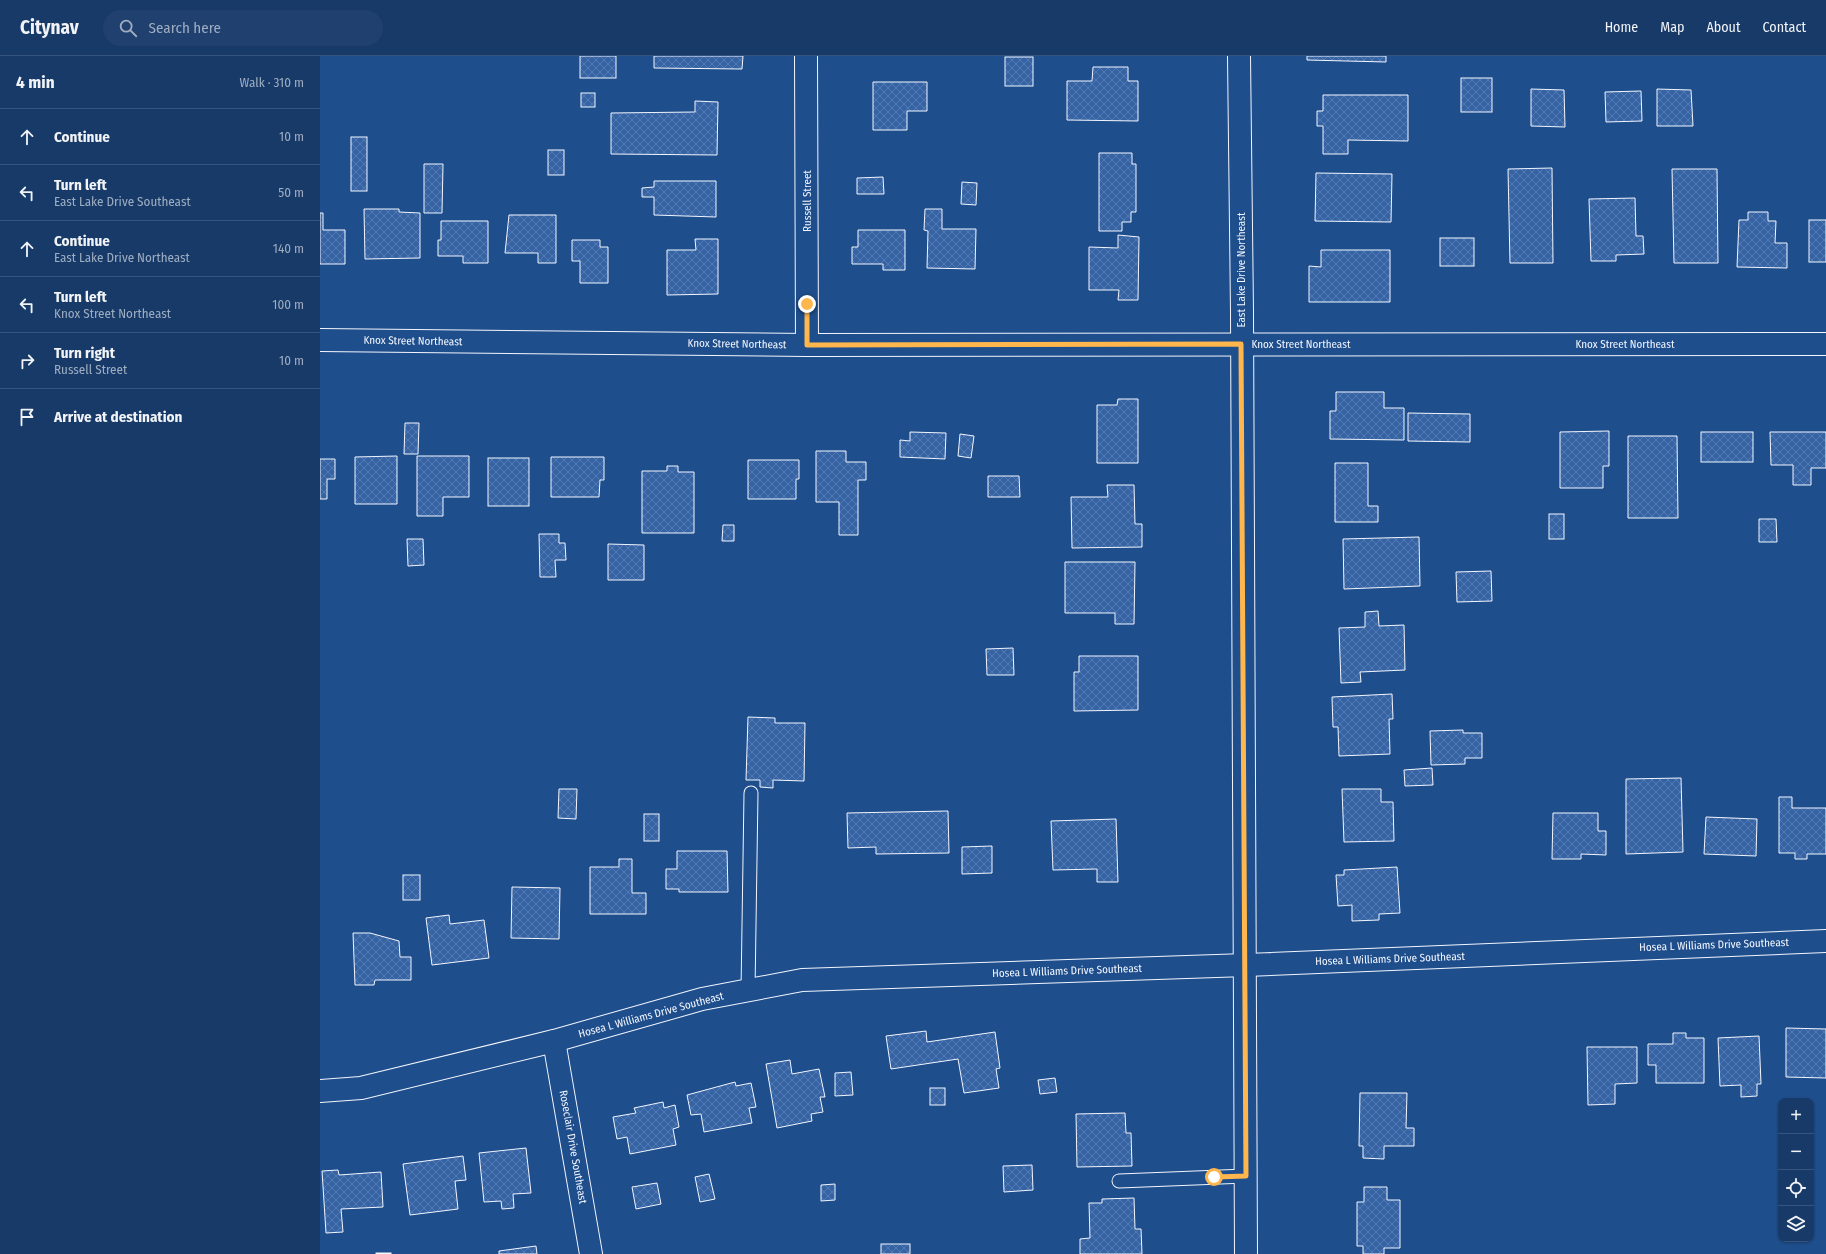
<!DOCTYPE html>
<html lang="en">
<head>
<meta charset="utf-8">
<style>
  body { margin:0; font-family:"Fira Sans Condensed",sans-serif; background:#20416f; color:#f1f3f6 }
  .controls { position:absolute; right:12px; bottom:12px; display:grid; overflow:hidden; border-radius:8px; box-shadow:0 1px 3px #0004 }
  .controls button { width:36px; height:36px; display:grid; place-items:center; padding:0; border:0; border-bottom:1px solid #36547d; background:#173a69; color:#f1f3f6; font:20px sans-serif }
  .stop { position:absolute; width:12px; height:12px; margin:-9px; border:3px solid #ffb74d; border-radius:50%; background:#fff }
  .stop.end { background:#ffb74d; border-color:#fff; box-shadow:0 1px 4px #0008 }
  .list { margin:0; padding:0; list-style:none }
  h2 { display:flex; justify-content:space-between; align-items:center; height:52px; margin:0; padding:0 16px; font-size:17px }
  h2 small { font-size:13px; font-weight:400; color:#9eadc0 }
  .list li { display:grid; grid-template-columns:26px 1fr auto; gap:12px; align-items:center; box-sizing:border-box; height:56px; padding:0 16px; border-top:1px solid #36547d }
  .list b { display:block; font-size:15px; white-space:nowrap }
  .list p { margin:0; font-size:13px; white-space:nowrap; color:#9eadc0 }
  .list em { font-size:13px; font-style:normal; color:#9eadc0 }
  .icon { flex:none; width:22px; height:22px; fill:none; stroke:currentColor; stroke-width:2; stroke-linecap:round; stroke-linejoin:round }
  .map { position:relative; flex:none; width:1506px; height:1198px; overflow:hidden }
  header { display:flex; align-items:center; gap:24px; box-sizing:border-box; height:56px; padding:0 20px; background:#173a69; border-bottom:1px solid #36547d }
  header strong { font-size:19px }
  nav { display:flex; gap:22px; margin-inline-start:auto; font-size:14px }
  .search { width:280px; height:36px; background:#20416f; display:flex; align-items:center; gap:10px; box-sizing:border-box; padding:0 14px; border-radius:22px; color:#9eadc0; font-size:15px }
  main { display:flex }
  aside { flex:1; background:#173a69 }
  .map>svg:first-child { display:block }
</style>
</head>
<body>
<header>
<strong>Citynav</strong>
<div class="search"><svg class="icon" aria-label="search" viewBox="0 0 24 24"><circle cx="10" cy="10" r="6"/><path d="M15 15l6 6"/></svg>Search here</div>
<nav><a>Home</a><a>Map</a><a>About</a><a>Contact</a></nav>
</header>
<main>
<aside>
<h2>4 min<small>Walk · 310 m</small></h2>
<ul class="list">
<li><svg class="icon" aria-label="ahead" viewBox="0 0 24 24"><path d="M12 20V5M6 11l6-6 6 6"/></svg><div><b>Continue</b></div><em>10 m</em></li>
<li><svg class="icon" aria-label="left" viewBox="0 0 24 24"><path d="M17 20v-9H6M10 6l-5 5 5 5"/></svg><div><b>Turn left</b><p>East Lake Drive Southeast</p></div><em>50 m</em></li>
<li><svg class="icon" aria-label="ahead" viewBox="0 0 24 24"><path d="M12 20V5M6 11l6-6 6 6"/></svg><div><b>Continue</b><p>East Lake Drive Northeast</p></div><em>140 m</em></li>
<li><svg class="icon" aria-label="left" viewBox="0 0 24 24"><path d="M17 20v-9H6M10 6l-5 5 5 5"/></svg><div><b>Turn left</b><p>Knox Street Northeast</p></div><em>100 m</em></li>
<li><svg class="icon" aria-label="right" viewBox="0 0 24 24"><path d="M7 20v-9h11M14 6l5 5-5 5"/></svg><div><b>Turn right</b><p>Russell Street</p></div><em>10 m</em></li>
<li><svg class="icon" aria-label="arrive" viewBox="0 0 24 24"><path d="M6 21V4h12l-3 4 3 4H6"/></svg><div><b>Arrive at destination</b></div></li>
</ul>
</aside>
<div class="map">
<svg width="1506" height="1198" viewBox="0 0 1506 1198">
  <defs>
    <pattern id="building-cross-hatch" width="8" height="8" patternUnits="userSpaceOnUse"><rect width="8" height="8" fill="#3563a3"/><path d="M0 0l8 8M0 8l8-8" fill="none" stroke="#537ab1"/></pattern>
  </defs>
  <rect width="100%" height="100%" fill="#1f4e8c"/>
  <g fill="url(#building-cross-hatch)" stroke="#f2f6ff">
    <rect x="260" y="0" width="36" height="22"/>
    <path d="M334,0H423L422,13L334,12Z"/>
    <path d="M987,0H1066V6L987,4Z"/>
    <rect x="685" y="1" width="28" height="29"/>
    <path d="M773,11H808V25H818V65L747,64V25H772Z"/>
    <rect x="1141" y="22" width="31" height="34"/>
    <path d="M553,26H607V55H587V74H553Z"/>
    <path d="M1211,33L1244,34L1245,71L1211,70Z"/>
    <path d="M1337,33L1371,34L1373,70H1337Z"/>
    <path d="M1321,35L1322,65L1286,66L1285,36Z"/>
    <rect x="261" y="37" width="14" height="14"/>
    <path d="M1003,39H1088V85L1028,84V98H1003V70H997V55H1003Z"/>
    <path d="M375,45L398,46L397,99L291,98V57L375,56Z"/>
    <rect x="31" y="81" width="16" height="54"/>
    <rect x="228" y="94" width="16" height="25"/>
    <path d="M779,97H812V108H816V156H811V166H802V175H779Z"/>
    <path d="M104,108H123L122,157H104Z"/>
    <path d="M1232,112L1233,207H1190L1188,113Z"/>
    <path d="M1352,113H1397L1398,207H1354Z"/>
    <path d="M996,117L1072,118L1071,166L995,165Z"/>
    <path d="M563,121L564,138H537V122Z"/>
    <path d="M334,125H396V161L334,159V141H322V132L334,131Z"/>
    <path d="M642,126L657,127L656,149L641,148Z"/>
    <path d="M1315,142L1316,180H1323L1324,198L1296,199V205H1271L1269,143Z"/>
    <path d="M44,153H79V156L100,157V202L45,203Z"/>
    <path d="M605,153H622V173H656L655,213L607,212L608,175L604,174Z"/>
    <path d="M1428,156H1448V165H1456L1455,187H1467V212L1417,211L1419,164H1428Z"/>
    <path d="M0,157H3V174H25V208H0Z"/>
    <path d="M189,159H236V207H218V197H185Z"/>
    <rect x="1489" y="164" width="17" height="42"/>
    <path d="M121,165H168V207H143V200H118V184H121Z"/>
    <path d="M538,174H585V214H563V208H532V191H538Z"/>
    <path d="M798,179L819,181L818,244H798L799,234H769V191L798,192Z"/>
    <rect x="1120" y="182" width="34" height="28"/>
    <path d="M375,183H398V238L347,239V194H376Z"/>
    <path d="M252,184H280V191H288V227H260V205H252Z"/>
    <path d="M1001,194H1070V246H989V210L1001,211Z"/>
    <path d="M1016,336H1064V352H1084V384L1010,383V355H1016Z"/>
    <path d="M798,343H818V407H777V349H797Z"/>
    <path d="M1088,357L1150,358V386L1088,385Z"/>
    <path d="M85,367H99L98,398H84Z"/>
    <path d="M1289,375V410H1283V432H1240V376Z"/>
    <path d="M590,376L626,377L625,403L580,401V384L590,385Z"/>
    <rect x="1381" y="376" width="52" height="30"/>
    <path d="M1450,376H1506V412H1491V429H1473V409H1451Z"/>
    <path d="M640,378L654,380L651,402L638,400Z"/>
    <path d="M1308,380H1357L1358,462H1308Z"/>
    <path d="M496,395H526V406H546V424H538V479H519V446H496Z"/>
    <path d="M77,400V448H35V401Z"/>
    <path d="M97,400H149V441H123V460H97Z"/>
    <path d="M231,401H284V424H280L279,441H231Z"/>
    <rect x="168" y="402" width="41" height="48"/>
    <path d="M0,403H15V423H7V443H0Z"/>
    <path d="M428,404H479V423H476V443H428Z"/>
    <path d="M1015,407H1048V450H1058V466H1015Z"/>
    <path d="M347,410H358V416H374V477H322V415H347Z"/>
    <path d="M668,420H699L700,441H668Z"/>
    <path d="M787,429H814L815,468H822V491L752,492L751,441H788Z"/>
    <rect x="1229" y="458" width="15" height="25"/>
    <path d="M1439,463H1456L1457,486H1439Z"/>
    <path d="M403,469H414V485H402Z"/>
    <path d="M219,478H239V487H245L246,504H235L236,521H220Z"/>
    <path d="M1099,481L1100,530L1024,533L1023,483Z"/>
    <path d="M87,483H103L104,509L88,510Z"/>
    <path d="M288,488L324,489V524H288Z"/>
    <path d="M745,506H815L814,568H795V557H745Z"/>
    <path d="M1171,515L1172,545L1137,546L1136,516Z"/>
    <path d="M1058,555L1059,570L1084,569L1085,614L1040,616L1041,626L1021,627L1019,572L1045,571V556Z"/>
    <path d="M693,592L694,619H667L666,593Z"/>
    <path d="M759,600H818V654L754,655V616H759Z"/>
    <path d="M1072,638L1073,663H1069L1070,698L1019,700L1018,671H1013L1012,641Z"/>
    <path d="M428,661L455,662V667H485L484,725L453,724V732L440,731V724H426Z"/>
    <path d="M1143,674V677H1162V702H1145V708L1111,709L1110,675Z"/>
    <path d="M1112,712L1113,729L1085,730L1084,714Z"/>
    <path d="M1361,722L1363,796L1306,798V723Z"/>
    <path d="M239,733H257L256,763L238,762Z"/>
    <path d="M1022,733H1061V746H1073L1074,785L1024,786Z"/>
    <path d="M1459,741H1472V752H1506V798H1487V803H1475V797H1459Z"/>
    <path d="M628,755L629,797L556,798V791L528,792L527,757Z"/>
    <path d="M1233,757H1278V775H1286V799L1261,798V803H1232Z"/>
    <rect x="324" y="758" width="15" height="27"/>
    <path d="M1386,761L1437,763L1436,800L1384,798Z"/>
    <path d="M796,763L798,826H777V813L733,814L731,765Z"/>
    <path d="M672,790V817L642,818V791Z"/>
    <path d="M357,795H407L408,836H359V833H346V813H357Z"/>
    <path d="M299,803H312V837H326V858H270V811H299Z"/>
    <path d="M1077,811L1080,857L1059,858V864L1032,865V849L1018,850L1016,819H1024V814Z"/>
    <rect x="83" y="819" width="17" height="25"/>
    <path d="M192,831L240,832L239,883L191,882Z"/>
    <path d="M129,859L130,868L164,864L169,902L112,909L106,862Z"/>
    <path d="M33,877H50L79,885L80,901H91V924H55L54,929H35Z"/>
    <path d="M1466,972L1506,973V1022L1466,1021Z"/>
    <path d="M606,975L607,986L675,976L680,1012L676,1013L679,1032L644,1037L638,1003L571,1013L566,980Z"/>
    <path d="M1353,977H1366V982H1384V1027H1336V1009H1328V988H1353Z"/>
    <path d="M1439,980L1441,1028H1437V1040L1421,1041V1029L1400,1030L1398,982Z"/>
    <path d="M1267,991H1317V1027L1295,1028V1048L1268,1049Z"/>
    <path d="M470,1004L472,1018L499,1013L505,1041H500L503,1056L491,1058L492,1065L457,1072L446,1008Z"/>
    <path d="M531,1016L533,1039L515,1040V1017Z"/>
    <path d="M735,1022L737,1036L720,1038L718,1024Z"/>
    <path d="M415,1026L416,1030L431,1027L436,1051L429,1052L432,1067L384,1076L381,1058L371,1059L367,1039Z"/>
    <rect x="610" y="1032" width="15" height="17"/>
    <path d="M1040,1037H1087L1086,1072H1094V1090H1064V1103L1043,1102V1090H1039Z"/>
    <path d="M343,1046L344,1052L355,1049L359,1071L353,1073L356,1089L310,1098L307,1081L297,1083L293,1061L316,1057L314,1052Z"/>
    <path d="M805,1057L806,1077H811L812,1110L757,1111L756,1058Z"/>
    <path d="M206,1092L211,1137L193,1138L194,1152L182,1153L181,1145L164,1146L159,1097Z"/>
    <path d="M143,1100L146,1124L135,1125L138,1153L90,1159L83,1108Z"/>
    <path d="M712,1109L713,1134L684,1136L683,1110Z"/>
    <path d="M18,1114L19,1119L61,1116L63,1151L21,1153L23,1176L6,1177L2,1115Z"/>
    <path d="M389,1118L395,1143L380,1146L375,1121Z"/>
    <path d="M337,1127L341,1148L316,1153L312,1131Z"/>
    <path d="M515,1128V1144L501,1145V1129Z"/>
    <path d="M1044,1131H1067V1144H1080V1192H1064V1198H1043V1190H1037V1146H1044Z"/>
    <path d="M814,1142L815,1173H821L822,1198H760V1183L770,1182L769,1147H782V1143Z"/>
    <rect x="561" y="1188" width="29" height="10"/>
    <path d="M216,1190L217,1198H179V1195Z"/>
    <rect x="56" y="1197" width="15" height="1"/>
  </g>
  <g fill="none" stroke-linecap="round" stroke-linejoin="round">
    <g stroke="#f2f6ff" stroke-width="15">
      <g id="service">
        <path d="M428,935L431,737"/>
        <path d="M799,1125L926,1120"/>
      </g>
    </g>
    <g stroke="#f2f6ff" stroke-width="24">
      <g id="minor">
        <path d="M486,0L487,289"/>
        <path d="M0,284L487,289L1506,288"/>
        <path d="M234,985L271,1198"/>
      </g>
    </g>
    <g stroke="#f2f6ff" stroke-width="24">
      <g id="tertiary">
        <path d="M919,0L922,256L926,1198"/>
        <path d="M0,1035L41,1032L234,985L382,943L482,924L926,909L1506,885"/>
      </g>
    </g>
    <use href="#service" stroke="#1f4e8c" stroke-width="13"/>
    <use href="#minor" stroke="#1f4e8c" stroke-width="22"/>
    <use href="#tertiary" stroke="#1f4e8c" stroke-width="22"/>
  </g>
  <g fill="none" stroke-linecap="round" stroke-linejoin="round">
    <path stroke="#ffb74d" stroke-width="5" d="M487,248V289L921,288L926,1120L894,1121"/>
  </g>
  <g text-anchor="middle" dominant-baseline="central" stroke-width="3" stroke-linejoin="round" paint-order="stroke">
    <g font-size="11" fill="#f2f6ff" stroke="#1f4e8c">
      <text transform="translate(487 145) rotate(-90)">Russell Street</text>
      <text transform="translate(921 214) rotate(-90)">East Lake Drive Northeast</text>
      <text transform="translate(93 285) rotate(1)">Knox Street Northeast</text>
      <text transform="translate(417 288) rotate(1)">Knox Street Northeast</text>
      <text x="981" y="288">Knox Street Northeast</text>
      <text x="1305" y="288">Knox Street Northeast</text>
      <text transform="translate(1394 889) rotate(-2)">Hosea L Williams Drive Southeast</text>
      <text transform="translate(1070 903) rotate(-2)">Hosea L Williams Drive Southeast</text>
      <text transform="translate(747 915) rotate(-2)">Hosea L Williams Drive Southeast</text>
      <text transform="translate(331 959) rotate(-15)">Hosea L Williams Drive Southeast</text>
      <text transform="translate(253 1091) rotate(80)">Roseclair Drive Southeast</text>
    </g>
  </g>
</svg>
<div class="controls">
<button>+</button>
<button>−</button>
<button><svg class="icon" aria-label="locate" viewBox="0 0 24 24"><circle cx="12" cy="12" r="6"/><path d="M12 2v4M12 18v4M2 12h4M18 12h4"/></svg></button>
<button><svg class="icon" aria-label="layers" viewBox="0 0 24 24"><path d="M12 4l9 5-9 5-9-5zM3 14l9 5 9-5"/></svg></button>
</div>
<div class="stop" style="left:894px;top:1121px"></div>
<div class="stop end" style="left:487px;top:248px"></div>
</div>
</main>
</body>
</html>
